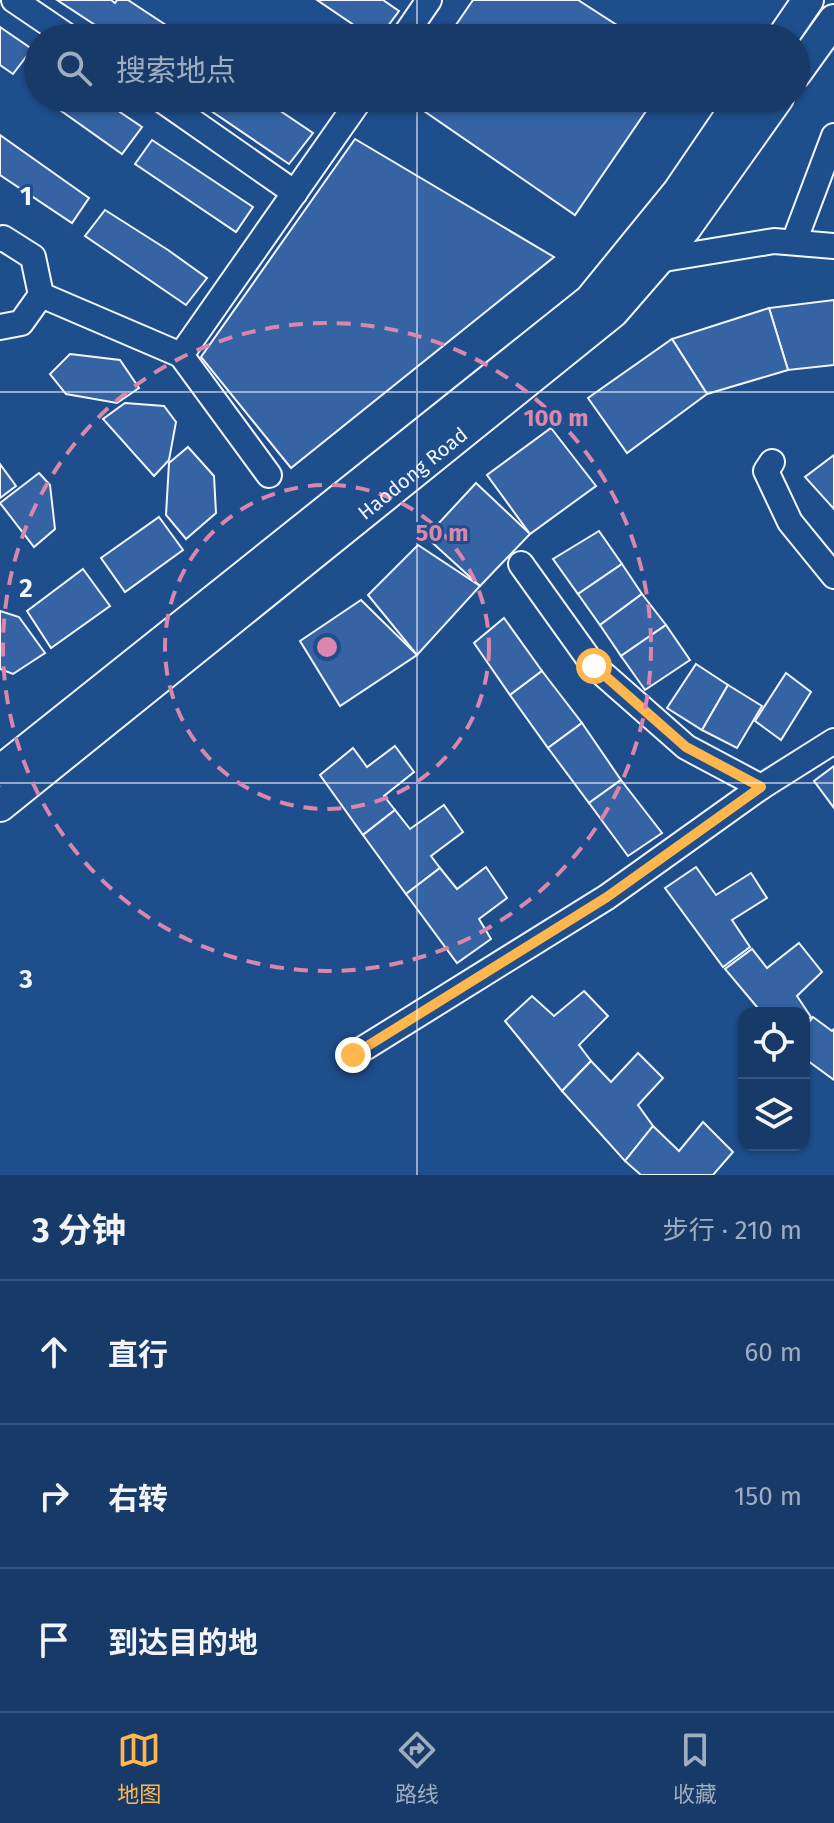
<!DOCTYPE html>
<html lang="zh">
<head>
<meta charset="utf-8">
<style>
  body { margin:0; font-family:"Fira Sans","Noto Sans SC",sans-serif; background:#20416f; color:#f1f3f6 }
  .controls { position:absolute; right:24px; bottom:24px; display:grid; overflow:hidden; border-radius:16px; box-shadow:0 2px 6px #0004 }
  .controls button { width:72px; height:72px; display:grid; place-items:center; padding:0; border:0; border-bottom:2px solid #36547d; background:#173a69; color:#f1f3f6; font:40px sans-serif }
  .stop { position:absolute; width:24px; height:24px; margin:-18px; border:6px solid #ffb74d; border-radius:50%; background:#fff }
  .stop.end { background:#ffb74d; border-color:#fff; box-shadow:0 2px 8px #0008 }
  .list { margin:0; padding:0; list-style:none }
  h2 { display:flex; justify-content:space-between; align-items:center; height:104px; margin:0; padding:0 32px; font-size:34px }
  h2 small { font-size:26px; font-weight:400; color:#9eadc0 }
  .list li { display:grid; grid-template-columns:52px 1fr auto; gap:24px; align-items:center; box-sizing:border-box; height:144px; padding:0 32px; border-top:2px solid #36547d }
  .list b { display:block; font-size:30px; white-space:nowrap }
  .list em { font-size:26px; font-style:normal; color:#9eadc0 }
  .icon { flex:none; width:44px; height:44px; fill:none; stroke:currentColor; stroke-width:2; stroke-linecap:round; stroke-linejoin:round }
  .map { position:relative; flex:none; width:834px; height:1175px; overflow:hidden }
  .search { position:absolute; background:#173a69; box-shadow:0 2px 6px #0004; left:24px; right:24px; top:24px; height:88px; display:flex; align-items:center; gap:20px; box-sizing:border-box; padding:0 28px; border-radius:44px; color:#9eadc0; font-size:30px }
  .sheet { height:536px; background:#173a69 }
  nav { display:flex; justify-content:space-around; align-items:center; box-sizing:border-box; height:112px; border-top:2px solid #36547d; background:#173a69; font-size:22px; color:#9eadc0 }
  nav a { display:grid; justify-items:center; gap:4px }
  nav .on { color:#ffb74d }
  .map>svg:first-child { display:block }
</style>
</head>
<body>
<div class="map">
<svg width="834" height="1175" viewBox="0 0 834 1175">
  <rect width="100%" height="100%" fill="#1f4e8c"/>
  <g fill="#3563a3" stroke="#f2f6ff" stroke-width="2">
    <path d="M57,0H111L115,3L117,0H128L175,31L170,38H115Z"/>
    <path d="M317,0H383L399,11L379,38H373Z"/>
    <path d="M473,0H578L637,38H447Z"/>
    <path d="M0,27L32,49L13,74L0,65Z"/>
    <path d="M43,98H99L142,127L122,154Z"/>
    <path d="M192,98H240L249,104L252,98H261L313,133L289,164Z"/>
    <path d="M405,98H655L575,215Z"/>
    <path d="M0,135L89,198L72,223L0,175Z"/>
    <path d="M355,139L554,257L291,468L201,357Z"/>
    <path d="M152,140L253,207L236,232L135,164Z"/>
    <path d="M105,210L168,250L207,278L186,305L85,236Z"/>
    <path d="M834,300V365L788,370L769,308Z"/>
    <path d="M769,308L788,370L707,394L672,339Z"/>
    <path d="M672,339L707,394L627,453L588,398Z"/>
    <path d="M70,354L120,360L139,388L117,403L66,394L50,374Z"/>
    <path d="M125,403L164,406L176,422L169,460L154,476L103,419Z"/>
    <path d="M551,428L596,486L530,534L487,475Z"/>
    <path d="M188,447L214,476L216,513L186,539L166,515L169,463Z"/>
    <path d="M834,455V509L805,477Z"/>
    <path d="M0,464L16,486L0,498Z"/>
    <path d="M39,473L50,485L55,529L34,547L0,503Z"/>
    <path d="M476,483L530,534L480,586L426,537Z"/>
    <path d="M159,517L183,550L125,592L101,558Z"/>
    <path d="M599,531L622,564L578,594L553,559Z"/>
    <path d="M418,545L480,586L417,655L368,595Z"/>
    <path d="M622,564L642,594L600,625L578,594Z"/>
    <path d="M83,569L110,606L51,648L27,611Z"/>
    <path d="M642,594L666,625L621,656L600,625Z"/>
    <path d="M361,600L417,655L340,706L300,641Z"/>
    <path d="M0,611L19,617L45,653L13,674L0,669Z"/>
    <path d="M504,618L542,671L510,695L474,643Z"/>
    <path d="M666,625L690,660L645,690L621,656Z"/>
    <path d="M696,664L728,685L702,730L667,708Z"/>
    <path d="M542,671L582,723L548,748L510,695Z"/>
    <path d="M786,673L811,692L781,740L755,721Z"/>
    <path d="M728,685L762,706L737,748L702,730Z"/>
    <path d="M582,723L621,780L589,803L548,748Z"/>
    <path d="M395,746L414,772L384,796L395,810L363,835L320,775L353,748L367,767Z"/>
    <path d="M834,766V808L814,781Z"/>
    <path d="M621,780L662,833L628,856L589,803Z"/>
    <path d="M444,805L463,832L431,856L440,868L406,894L363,835L395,810L410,829Z"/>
    <path d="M486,867L507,898L479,919L491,939L457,963L406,894L440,868L457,889Z"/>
    <path d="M696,867L716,895L751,873L767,898L732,920L750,947L723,967L665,888Z"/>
    <path d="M799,943L822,972L797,996L811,1017L804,1023V1013H762L725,969L752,949L767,968Z"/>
    <path d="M584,991L608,1016L579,1045L591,1061L562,1091L505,1021L532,996L554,1016Z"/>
    <path d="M813,1017L832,1031L834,1029V1080L804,1058V1029Z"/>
    <path d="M638,1053L663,1078L638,1105L653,1126L625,1161L562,1091L591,1061L611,1082Z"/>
    <path d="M703,1122L733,1152L713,1175H641L625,1161L653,1126L679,1151Z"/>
  </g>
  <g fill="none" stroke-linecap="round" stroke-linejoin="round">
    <g stroke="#f2f6ff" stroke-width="28">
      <g id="minor">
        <path d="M14,0L70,38"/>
        <path d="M403,38L429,0"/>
        <path d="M159,98L295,193"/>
        <path d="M0,239L3,238L33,257L41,295L21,323L0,327"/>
        <path d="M794,242L834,136"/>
        <path d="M658,260L774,241L834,246"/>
        <path d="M41,295L181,355"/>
        <path d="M772,462L766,471L790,522L834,576"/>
        <path d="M269,475L181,355L361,98"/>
        <path d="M521,564L594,666L686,747L761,787L834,741"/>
        <path d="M353,1055L607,897L761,787"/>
      </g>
    </g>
    <g stroke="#f2f6ff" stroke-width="34">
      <g id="major">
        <path d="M782,38L808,0"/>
        <path d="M796,73L834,20"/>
        <path d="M0,771L590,300L678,192L742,98"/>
        <path id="s1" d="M0,806L613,312L685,229L778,98"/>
      </g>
    </g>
    <use href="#minor" stroke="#1f4e8c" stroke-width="24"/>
    <use href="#major" stroke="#1f4e8c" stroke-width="30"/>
  </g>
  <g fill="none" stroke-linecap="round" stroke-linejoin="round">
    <path stroke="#ffb74d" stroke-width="10" d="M353,1055L607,897L761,787L686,747L594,666"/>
  </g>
  <path fill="none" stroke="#f2f6ff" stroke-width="2" stroke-opacity="0.55" d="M417,0V38M417,98V1175M0,392H834M0,783H834"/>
  <g fill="none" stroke="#da87ad" stroke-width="4" stroke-dasharray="14 10">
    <circle cx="327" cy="647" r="162"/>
    <circle cx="327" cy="647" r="324"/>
  </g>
  <g text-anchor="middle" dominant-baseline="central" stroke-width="6" stroke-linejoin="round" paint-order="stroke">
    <g font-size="20" fill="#f2f6ff" stroke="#1f4e8c">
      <text stroke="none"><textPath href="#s1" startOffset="530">Haodong Road</textPath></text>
    </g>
  </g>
  <g font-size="26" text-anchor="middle" font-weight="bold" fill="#f2f6ff" stroke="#1f4e8c" stroke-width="6" stroke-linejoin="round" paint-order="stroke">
    <text x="26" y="205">1</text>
    <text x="26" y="597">2</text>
    <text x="26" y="988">3</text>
  </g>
  <circle cx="327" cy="647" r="12" fill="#da87ad" stroke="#1f4e8c" stroke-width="4"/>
  <g font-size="24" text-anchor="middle" font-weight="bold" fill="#da87ad" stroke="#1f4e8c" stroke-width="6" stroke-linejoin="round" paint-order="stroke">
    <text x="556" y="426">100 m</text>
    <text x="442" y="541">50 m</text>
  </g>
</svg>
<div class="controls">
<button><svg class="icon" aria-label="locate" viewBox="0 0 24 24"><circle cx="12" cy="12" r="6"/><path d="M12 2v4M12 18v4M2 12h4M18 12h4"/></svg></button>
<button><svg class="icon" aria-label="layers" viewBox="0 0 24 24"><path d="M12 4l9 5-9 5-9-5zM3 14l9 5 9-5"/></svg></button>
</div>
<div class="stop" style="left:594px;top:666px"></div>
<div class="stop end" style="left:353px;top:1055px"></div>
<div class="search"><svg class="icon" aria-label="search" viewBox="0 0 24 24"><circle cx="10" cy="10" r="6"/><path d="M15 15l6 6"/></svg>搜索地点</div>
</div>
<section class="sheet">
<h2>3 分钟<small>步行 · 210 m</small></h2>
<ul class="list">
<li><svg class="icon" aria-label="ahead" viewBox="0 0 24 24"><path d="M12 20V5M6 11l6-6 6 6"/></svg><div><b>直行</b></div><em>60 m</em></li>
<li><svg class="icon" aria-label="right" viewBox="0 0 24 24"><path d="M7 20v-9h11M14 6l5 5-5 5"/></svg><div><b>右转</b></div><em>150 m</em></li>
<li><svg class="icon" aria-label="arrive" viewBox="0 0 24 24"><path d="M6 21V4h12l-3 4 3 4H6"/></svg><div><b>到达目的地</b></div></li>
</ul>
</section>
<nav>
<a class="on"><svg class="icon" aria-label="map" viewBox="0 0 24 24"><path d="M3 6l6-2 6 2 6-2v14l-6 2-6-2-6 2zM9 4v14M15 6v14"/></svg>地图</a>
<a><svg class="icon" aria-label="directions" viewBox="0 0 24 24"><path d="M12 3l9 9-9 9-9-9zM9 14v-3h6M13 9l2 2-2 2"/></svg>路线</a>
<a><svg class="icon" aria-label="saved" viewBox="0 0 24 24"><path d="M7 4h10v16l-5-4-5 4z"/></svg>收藏</a>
</nav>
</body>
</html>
